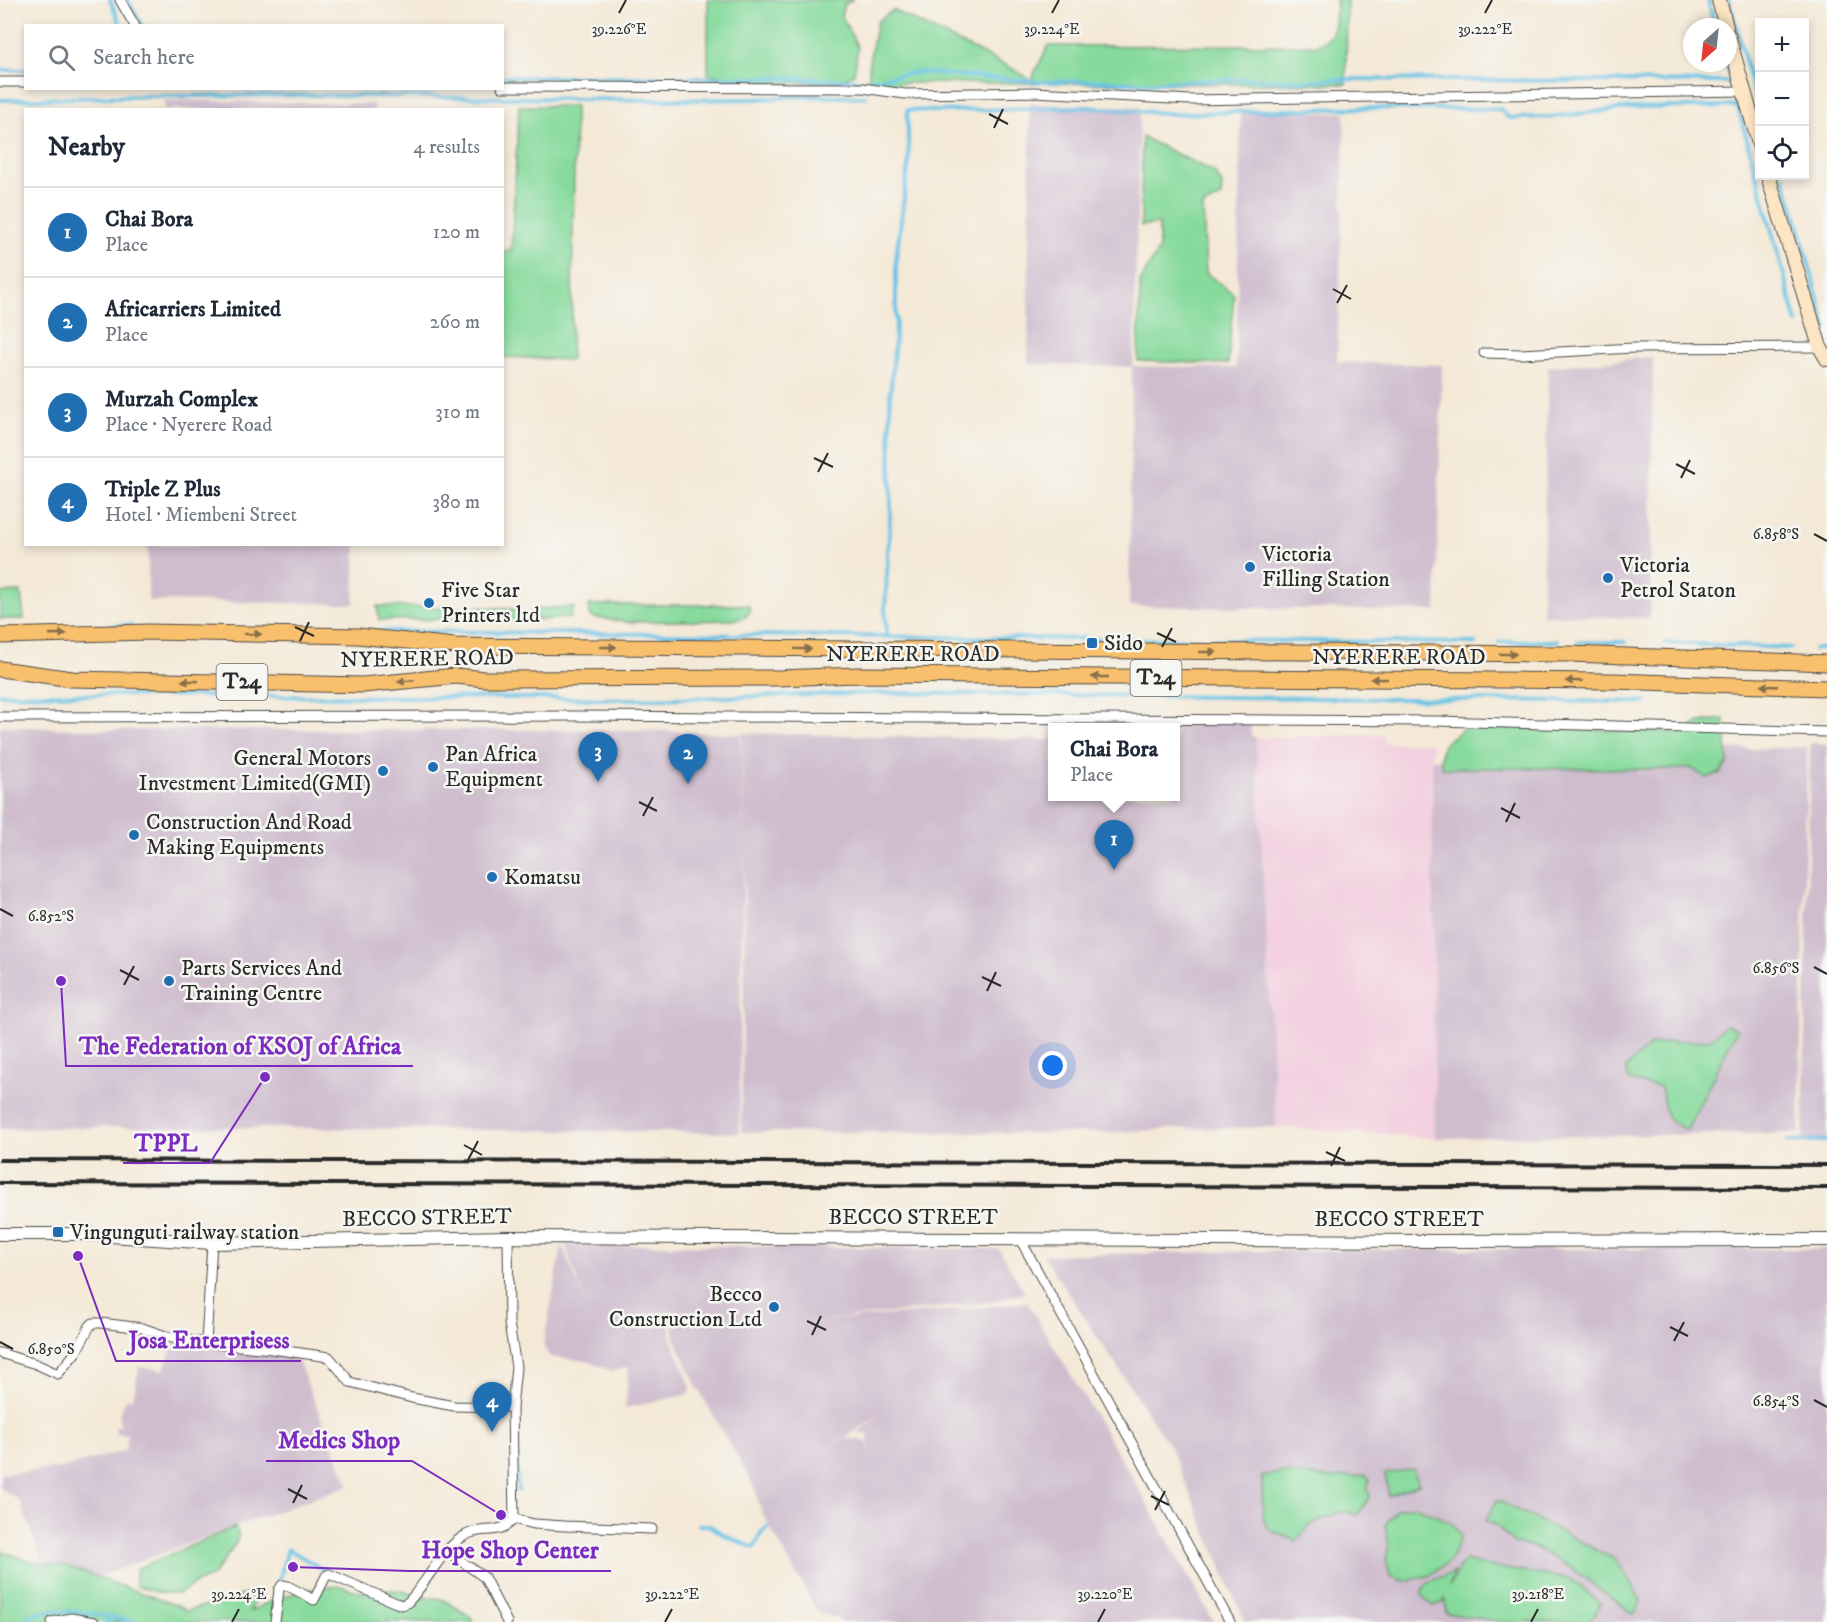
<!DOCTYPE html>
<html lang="en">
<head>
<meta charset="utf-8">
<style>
  body { margin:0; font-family:"IM FELL DW Pica",serif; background:#f2f2f3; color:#1f2937 }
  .controls { position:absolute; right:18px; top:18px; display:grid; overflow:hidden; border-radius:0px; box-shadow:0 3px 9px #0003 }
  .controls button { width:54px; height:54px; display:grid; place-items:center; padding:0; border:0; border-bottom:2px solid #e0e1e3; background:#fff; color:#1f2937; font:30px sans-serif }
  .compass { position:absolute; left:1683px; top:18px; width:54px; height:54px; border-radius:50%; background:#fff; box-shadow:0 3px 9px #0003; rotate:207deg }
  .you { position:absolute; left:1053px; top:1066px; width:21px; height:21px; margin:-15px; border:4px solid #fff; border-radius:50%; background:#1a73e8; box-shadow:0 0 0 9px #1a73e833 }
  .badge { display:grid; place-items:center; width:39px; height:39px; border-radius:50%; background:#1f6fb2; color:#fff; font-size:20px; font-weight:700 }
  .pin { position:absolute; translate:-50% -50px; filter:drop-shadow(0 2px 3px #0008) }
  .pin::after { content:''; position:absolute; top:32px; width:21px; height:18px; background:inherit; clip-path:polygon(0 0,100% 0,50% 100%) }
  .popup { position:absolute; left:1048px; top:723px; width:132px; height:78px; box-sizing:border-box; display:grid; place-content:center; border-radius:0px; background:#fff; filter:drop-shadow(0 2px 4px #0005); font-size:20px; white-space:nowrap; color:#747a83 }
  .popup b { font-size:22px; color:#1f2937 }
  .popup::after { content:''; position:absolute; left:50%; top:100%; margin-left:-12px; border:12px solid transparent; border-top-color:#fff }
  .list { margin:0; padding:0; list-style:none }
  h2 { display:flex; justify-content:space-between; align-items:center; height:78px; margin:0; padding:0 24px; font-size:26px }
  h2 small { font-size:20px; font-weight:400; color:#747a83 }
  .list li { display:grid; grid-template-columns:39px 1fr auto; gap:18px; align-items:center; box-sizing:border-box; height:90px; padding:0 24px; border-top:2px solid #e0e1e3 }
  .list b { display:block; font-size:22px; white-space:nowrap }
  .list p { margin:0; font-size:20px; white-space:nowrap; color:#747a83 }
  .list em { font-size:20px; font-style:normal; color:#747a83 }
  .icon { flex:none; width:33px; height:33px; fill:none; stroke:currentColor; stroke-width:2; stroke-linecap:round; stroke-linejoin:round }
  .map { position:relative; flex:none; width:1827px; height:1622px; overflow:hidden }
  .search { position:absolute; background:#fff; box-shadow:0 3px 9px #0003; left:24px; top:24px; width:480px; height:66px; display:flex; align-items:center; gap:15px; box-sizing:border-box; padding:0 21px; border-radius:0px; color:#747a83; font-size:22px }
  .panel { position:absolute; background:#fff; box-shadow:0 3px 9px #0003; left:24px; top:108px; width:480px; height:438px; border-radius:0px }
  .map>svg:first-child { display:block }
</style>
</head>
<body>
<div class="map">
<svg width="1827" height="1622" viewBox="0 0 1827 1622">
  <rect width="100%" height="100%" fill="#f6f6f2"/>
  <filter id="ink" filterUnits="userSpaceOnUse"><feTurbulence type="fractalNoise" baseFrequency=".0167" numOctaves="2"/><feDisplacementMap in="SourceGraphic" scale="12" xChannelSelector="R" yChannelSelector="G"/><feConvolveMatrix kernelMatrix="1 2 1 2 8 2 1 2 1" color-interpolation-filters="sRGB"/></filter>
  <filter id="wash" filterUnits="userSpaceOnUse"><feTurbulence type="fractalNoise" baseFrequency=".008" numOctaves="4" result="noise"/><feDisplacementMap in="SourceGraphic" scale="24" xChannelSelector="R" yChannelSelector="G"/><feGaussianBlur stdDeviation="1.35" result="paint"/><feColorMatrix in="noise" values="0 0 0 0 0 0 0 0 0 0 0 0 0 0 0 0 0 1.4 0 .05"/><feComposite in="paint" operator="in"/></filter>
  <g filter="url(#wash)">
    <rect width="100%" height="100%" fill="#f4e9d7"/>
    <path fill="#f3cfdf" d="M1383,734L1384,743H1432L1435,1138L1276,1127L1256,738Z"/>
    <g fill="#cfbdce" fill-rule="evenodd">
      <path d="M164,100L374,104V110L164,109Z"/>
      <path d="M1030,104L1140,107L1133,366L1236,368L1241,110L1345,113L1337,362L1442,365L1436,611L1129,606L1132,367L1028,364Z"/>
      <path d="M1653,357L1650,618L1542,615L1548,367Z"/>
      <path d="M148,545H356L354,604L148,601Z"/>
      <path d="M1250,721L1251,735L1256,738L1276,1127L1167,1129L1109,1133L741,1132L745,913L742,733L1052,740V796H1176V728L1165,727V723Z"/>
      <path d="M0,726L105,730H639L741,734L744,849L740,1013L739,1133L423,1129L103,1127L0,1129Z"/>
      <path d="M1810,743L1827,744V1139L1803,1140Z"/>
      <path d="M1807,747L1799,1133L1435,1138L1432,759Z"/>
      <path d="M565,1244L999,1249L1025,1293L992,1302L816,1321L979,1308L1027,1302L1125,1465L1214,1622H841L839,1618L819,1614L761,1511L755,1488L697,1387L675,1338L670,1313L761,1319L669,1311L624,1317L668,1313L672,1342L691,1386L690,1392L686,1395L625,1408L629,1367L612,1371L586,1361L550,1357L543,1346L562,1245L585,1302ZM882,1414L857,1433L868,1434L872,1463L868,1442L847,1438L819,1449L848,1436Z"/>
      <path d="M1397,1249H1827V1622H1245L1170,1447L1043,1255Z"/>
      <path d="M174,1341L295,1354L349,1485L54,1593L20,1501L0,1488V1474L62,1468L126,1450L127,1434L115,1433L116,1426H120L119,1414L126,1399H133L139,1367L164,1370Z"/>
    </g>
    <g fill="#86da9c" stroke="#588264" stroke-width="1.5">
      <path d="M708,0H852L844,5L841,15L858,48L854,74L836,83H756L708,74Z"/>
      <path d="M1336,0H1347L1346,84L869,83V63L877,22L893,10L1009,67L1025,76L1030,82L1048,46L1317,45C1339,36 1335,21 1336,0Z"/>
      <path d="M519,106H575L571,360L503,357V251L511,250Z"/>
      <path d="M1142,137L1214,172L1222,184L1221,197L1203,206L1206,273L1234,294L1228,364L1138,361L1140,282L1159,249V224L1141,226Z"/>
      <path d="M21,592L24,619H0V593Z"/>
      <path d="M588,605H749L750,611L745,617L733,620L626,622L591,617Z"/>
      <path d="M377,606L467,608L466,619L379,620Z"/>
      <path d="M476,607L515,609L516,620H476Z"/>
      <path d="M574,607L570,618L540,620L533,617L534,609Z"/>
      <path d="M1724,719L1728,763L1720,773L1706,778L1691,768L1678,769L1442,768C1437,742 1447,741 1466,727L1683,732L1699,722Z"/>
      <path d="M1726,1025L1737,1029L1687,1130C1660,1118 1666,1111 1661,1087L1629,1081L1626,1068L1650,1045L1669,1042L1709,1040Z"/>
      <path d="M1413,1469L1419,1484L1389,1496L1385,1474Z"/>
      <path d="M1282,1473L1334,1478L1365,1475L1370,1480L1367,1488L1370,1497L1357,1515L1342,1511L1328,1517L1308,1526L1297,1541L1269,1530L1263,1518L1262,1476Z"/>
      <path d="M1497,1500L1617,1560L1641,1601L1633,1614L1570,1567L1534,1547L1514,1543L1496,1525L1486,1521Z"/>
      <path d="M1415,1506L1452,1523L1461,1536L1451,1560L1429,1576L1404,1581L1390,1576L1386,1560L1389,1545L1385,1525L1397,1509Z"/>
      <path d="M235,1527L239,1536L234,1546L213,1576L196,1583L178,1594L156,1592L136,1586V1569Z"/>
      <path d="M0,1551L39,1563L66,1566L178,1606L186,1611L251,1593L257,1597L250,1611L275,1599L303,1591L324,1587L342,1586L358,1592L388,1590L404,1591L418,1596L442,1599L470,1616L473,1622H0Z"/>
      <path d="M1465,1560L1493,1567L1571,1579L1601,1604L1595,1614L1587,1622H1503L1446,1613L1445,1599L1443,1603L1432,1606L1425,1599L1421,1592L1428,1582L1454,1572L1449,1587L1460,1567Z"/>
    </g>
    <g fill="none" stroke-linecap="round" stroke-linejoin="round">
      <g stroke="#67c3e5" stroke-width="4">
        <path d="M110,0L121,26"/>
        <path d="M127,0L143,26"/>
        <path d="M1708,0L1715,27"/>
        <path d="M1729,0L1752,86L1760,108"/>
        <path d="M1726,63L1797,323"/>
        <path d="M0,70H26"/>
        <path d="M502,77L775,78L865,81L918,72L1041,82L1106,81L1138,83L1249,79L1309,81L1337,79L1731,82"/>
        <path d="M0,100L150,96L323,95L646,100L755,99L806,96L866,97"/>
        <path d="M1783,176L1796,216L1826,329"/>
        <path d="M112,626L131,625"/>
        <path d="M379,631L1475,643"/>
        <path d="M887,636L885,609L891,501L890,399L896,325V257L909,160L907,110L938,111L1087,107L1175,114L1346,108L1500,109L1509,118L1550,117L1630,108L1738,106"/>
        <path d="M1499,642L1557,641"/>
        <path d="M1577,642H1626"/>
        <path d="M1665,643L1791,648"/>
        <path d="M1814,649H1827"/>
        <path d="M0,694L640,699L892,693L1645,702"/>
        <path d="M1787,1141H1827"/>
        <path d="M487,1402H505"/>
        <path d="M517,1457L518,1491"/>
        <path d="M699,1525H708L730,1538L754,1548L762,1532L768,1527"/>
        <path d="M277,1588L288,1549L329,1573"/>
        <path d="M21,1622C42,1601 108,1616 134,1622"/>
        <path d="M105,1622H109"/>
      </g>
    </g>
  </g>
  <g filter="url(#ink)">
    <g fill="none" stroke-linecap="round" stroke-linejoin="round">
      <g stroke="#494845" stroke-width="11">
        <g id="minor">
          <path d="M120,0L135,26"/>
          <path d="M0,82H26"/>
          <path d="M502,87L863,88L905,94L1034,92L1191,100L1743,91"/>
          <path d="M1484,353L1521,354L1634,348L1820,347"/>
          <path d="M0,717L575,716L1437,721L1827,732"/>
          <path d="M508,1237L509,1323L516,1367L512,1407L514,1519"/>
          <path d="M1020,1239L1230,1622"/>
          <path d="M206,1343L212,1243"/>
          <path d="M0,1353L36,1364L58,1374L76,1352L90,1326L93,1323H101L142,1328L172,1338L206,1343L272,1349L329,1357L350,1382L412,1398L454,1406L512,1407"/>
          <path d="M514,1519L534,1524L564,1526L652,1529"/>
          <path d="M447,1551L484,1577L507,1622"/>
          <path d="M52,1622L71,1618L94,1622"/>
          <path d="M275,1622L279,1590L282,1585L288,1586L314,1600L326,1576L329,1574L396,1603L402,1605L407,1603C426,1585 442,1547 466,1535C482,1526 500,1536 514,1519"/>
        </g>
      </g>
      <g stroke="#494845" stroke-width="14">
        <path id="tertiary" d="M0,1234H82L212,1243L508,1237L1435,1241L1827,1240"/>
      </g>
      <g stroke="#494845" stroke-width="16">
        <g id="secondary">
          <path d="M1719,0L1726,27"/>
          <path d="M1728,35L1760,147"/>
          <path d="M1768,176L1820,347L1827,359"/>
        </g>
      </g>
      <g stroke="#494845" stroke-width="17">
        <g id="trunk">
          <path d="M0,636L149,632L358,636L455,646L1569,654L1827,663"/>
          <path d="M0,669L72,679L363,685L456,676L485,679L778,678L858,675L1612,681L1827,688"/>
        </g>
      </g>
      <use href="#minor" stroke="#fff" stroke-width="9"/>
      <use href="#tertiary" stroke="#fff" stroke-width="12"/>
      <use href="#secondary" stroke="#fce5c4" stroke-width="14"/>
      <use href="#trunk" stroke="#f8bf6c" stroke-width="15"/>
      <g stroke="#2b2b2b" stroke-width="4">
        <path d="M0,1160L1827,1165"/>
        <path d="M0,1183L1827,1188"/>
      </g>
    </g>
    <defs><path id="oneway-solid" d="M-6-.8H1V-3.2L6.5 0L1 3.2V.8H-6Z" transform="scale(1.5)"/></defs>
    <g fill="#876e48">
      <use href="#oneway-solid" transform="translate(58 634) rotate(-2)"/>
      <use href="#oneway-solid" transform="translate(253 634) rotate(1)"/>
      <use href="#oneway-solid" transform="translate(608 647)"/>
      <use href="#oneway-solid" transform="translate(803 649) rotate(1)"/>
      <use href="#oneway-solid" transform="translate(1208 652)"/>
      <use href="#oneway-solid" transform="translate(1508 654)"/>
      <use href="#oneway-solid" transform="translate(1100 677) rotate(-180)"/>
      <use href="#oneway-solid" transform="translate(1379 679) rotate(-180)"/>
      <use href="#oneway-solid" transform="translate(190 681) rotate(-179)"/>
      <use href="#oneway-solid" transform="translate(406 681) rotate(175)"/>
      <use href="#oneway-solid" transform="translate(1574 681) rotate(-180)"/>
      <use href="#oneway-solid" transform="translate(1769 686) rotate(-178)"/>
    </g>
  </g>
  <path fill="none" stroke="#2b2b2b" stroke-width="2" d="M619,13L626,0M1052,13L1059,0M1485,13L1492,0M989,114L1008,124M994,128L1003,109M1333,289L1351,299M1337,303L1347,285M814,458L833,467M1676,464L1695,474M818,472L828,453M1681,478L1690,460M1814,534L1827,541M295,627L314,636M1157,633L1176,642M300,641L309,622M1162,647L1172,628M639,802L657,811M1501,808L1520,818M643,816L653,797M1506,822L1515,803M0,909L13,916M1814,967L1827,974M120,970L139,980M982,977L1001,986M124,985L134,966M987,991L996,972M464,1145L482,1155M1326,1152L1345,1161M468,1160L478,1141M1331,1166L1340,1147M807,1321L826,1330M1670,1327L1688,1336M812,1335L821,1316M1674,1341L1684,1322M0,1342L13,1349M1814,1400L1827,1407M288,1489L307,1499M1151,1496L1169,1505M293,1503L302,1485M1155,1510L1165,1491M232,1622L239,1609M665,1622L672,1609M1098,1622L1105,1609M1531,1622L1538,1609"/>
  <g fill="#1f6fb2" stroke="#f6f6f2" stroke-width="2">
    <circle cx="1250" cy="567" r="6"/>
    <circle cx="1608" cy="578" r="6"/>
    <circle cx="429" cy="603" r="6"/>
    <rect x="1086" y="637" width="12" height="12" rx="3"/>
    <circle cx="433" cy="767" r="6"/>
    <circle cx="383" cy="771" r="6"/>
    <circle cx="134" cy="835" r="6"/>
    <circle cx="492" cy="877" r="6"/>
    <circle cx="169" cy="981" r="6"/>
    <rect x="52" y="1226" width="12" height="12" rx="3"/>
    <circle cx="774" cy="1307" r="6"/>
  </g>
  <g text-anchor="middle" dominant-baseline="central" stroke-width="5" stroke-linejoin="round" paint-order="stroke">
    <g fill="#f6f6f2" stroke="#686867" stroke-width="1.5">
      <rect x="1130.5" y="660" width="51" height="36" rx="4.5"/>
      <rect x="216.5" y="664" width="51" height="36" rx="4.5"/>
    </g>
    <g font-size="21" font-weight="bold" fill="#2b2b2b">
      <text x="1156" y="678">T24</text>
      <text x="242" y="682">T24</text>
    </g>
    <g font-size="22" fill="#2b2b2b" stroke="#f6f6f2" text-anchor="start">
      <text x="1262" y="554">Victoria<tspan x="1262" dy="25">Filling Station</tspan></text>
      <text x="1620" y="565">Victoria<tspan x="1620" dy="25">Petrol Staton</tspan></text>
      <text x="441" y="590">Five Star<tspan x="441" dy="25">Printers ltd</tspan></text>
      <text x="1104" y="643">Sido</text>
      <text x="445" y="754">Pan Africa<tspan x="445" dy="25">Equipment</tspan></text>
      <text x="371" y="758" text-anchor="end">General Motors<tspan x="371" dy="25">Investment Limited(GMI)</tspan></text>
      <text x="146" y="822">Construction And Road<tspan x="146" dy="25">Making Equipments</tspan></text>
      <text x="504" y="877">Komatsu</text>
      <text x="181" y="968">Parts Services And<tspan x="181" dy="25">Training Centre</tspan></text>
      <text x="70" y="1232">Vingunguti railway station</text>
      <text x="762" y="1294" text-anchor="end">Becco<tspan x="762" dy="25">Construction Ltd</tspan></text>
    </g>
    <g font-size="22" fill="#2b2b2b" stroke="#f6f6f2">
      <text x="913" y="654">NYERERE ROAD</text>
      <text x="1399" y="657">NYERERE ROAD</text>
      <text transform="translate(427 659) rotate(-1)">NYERERE ROAD</text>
      <text x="913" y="1217">BECCO STREET</text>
      <text transform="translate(427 1218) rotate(-1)">BECCO STREET</text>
      <text x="1399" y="1219">BECCO STREET</text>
    </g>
  </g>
  <g font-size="15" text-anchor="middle" fill="#2b2b2b" stroke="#f6f6f2" stroke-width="5" stroke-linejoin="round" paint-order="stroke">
    <text x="619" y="34">39.226°E</text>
    <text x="1052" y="34">39.224°E</text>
    <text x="1485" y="34">39.222°E</text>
    <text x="1776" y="539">6.858°S</text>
    <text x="51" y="921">6.852°S</text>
    <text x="1776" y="973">6.856°S</text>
    <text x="51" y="1354">6.850°S</text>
    <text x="1776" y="1406">6.854°S</text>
    <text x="239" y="1599">39.224°E</text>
    <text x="672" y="1599">39.222°E</text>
    <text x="1105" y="1599">39.220°E</text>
    <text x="1538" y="1599">39.218°E</text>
  </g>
  <path fill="none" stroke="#7b2cbf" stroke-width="2" d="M61 981L66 1066H413M265 1077L210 1163H123M78 1256L116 1361H301M501 1515L412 1461H266M293 1567L409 1571H611"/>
  <g fill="#7b2cbf" stroke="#f6f6f2" stroke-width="2">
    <circle cx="61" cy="981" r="6"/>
    <circle cx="265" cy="1077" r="6"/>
    <circle cx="78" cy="1256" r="6"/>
    <circle cx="501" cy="1515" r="6"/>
    <circle cx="293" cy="1567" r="6"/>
  </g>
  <g font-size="24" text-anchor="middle" font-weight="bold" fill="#7b2cbf" stroke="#f6f6f2" stroke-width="5" stroke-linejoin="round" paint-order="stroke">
    <text x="240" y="1054">The Federation of KSOJ of Africa</text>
    <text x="166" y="1151">TPPL</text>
    <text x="209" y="1348">Josa Enterprisess</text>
    <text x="339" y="1448">Medics Shop</text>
    <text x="510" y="1558">Hope Shop Center</text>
  </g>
</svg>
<div class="controls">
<button>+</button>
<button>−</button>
<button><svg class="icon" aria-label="locate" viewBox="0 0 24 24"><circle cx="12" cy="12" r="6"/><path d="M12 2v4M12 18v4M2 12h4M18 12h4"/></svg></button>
</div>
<svg class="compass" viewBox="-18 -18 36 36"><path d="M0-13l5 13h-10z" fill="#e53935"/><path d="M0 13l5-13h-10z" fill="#747a83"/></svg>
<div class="you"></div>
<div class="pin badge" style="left:1114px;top:870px">1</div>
<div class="popup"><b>Chai Bora</b>Place</div>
<div class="pin badge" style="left:688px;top:784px">2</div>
<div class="pin badge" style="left:598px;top:782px">3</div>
<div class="pin badge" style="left:492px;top:1432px">4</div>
<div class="search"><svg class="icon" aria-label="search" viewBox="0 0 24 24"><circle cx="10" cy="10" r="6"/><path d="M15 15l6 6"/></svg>Search here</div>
<section class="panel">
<h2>Nearby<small>4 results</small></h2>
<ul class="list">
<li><span class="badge">1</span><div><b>Chai Bora</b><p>Place</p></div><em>120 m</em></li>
<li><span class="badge">2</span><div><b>Africarriers Limited</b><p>Place</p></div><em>260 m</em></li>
<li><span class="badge">3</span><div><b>Murzah Complex</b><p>Place · Nyerere Road</p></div><em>310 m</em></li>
<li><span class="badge">4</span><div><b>Triple Z Plus</b><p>Hotel · Miembeni Street</p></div><em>380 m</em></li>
</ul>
</section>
</div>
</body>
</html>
